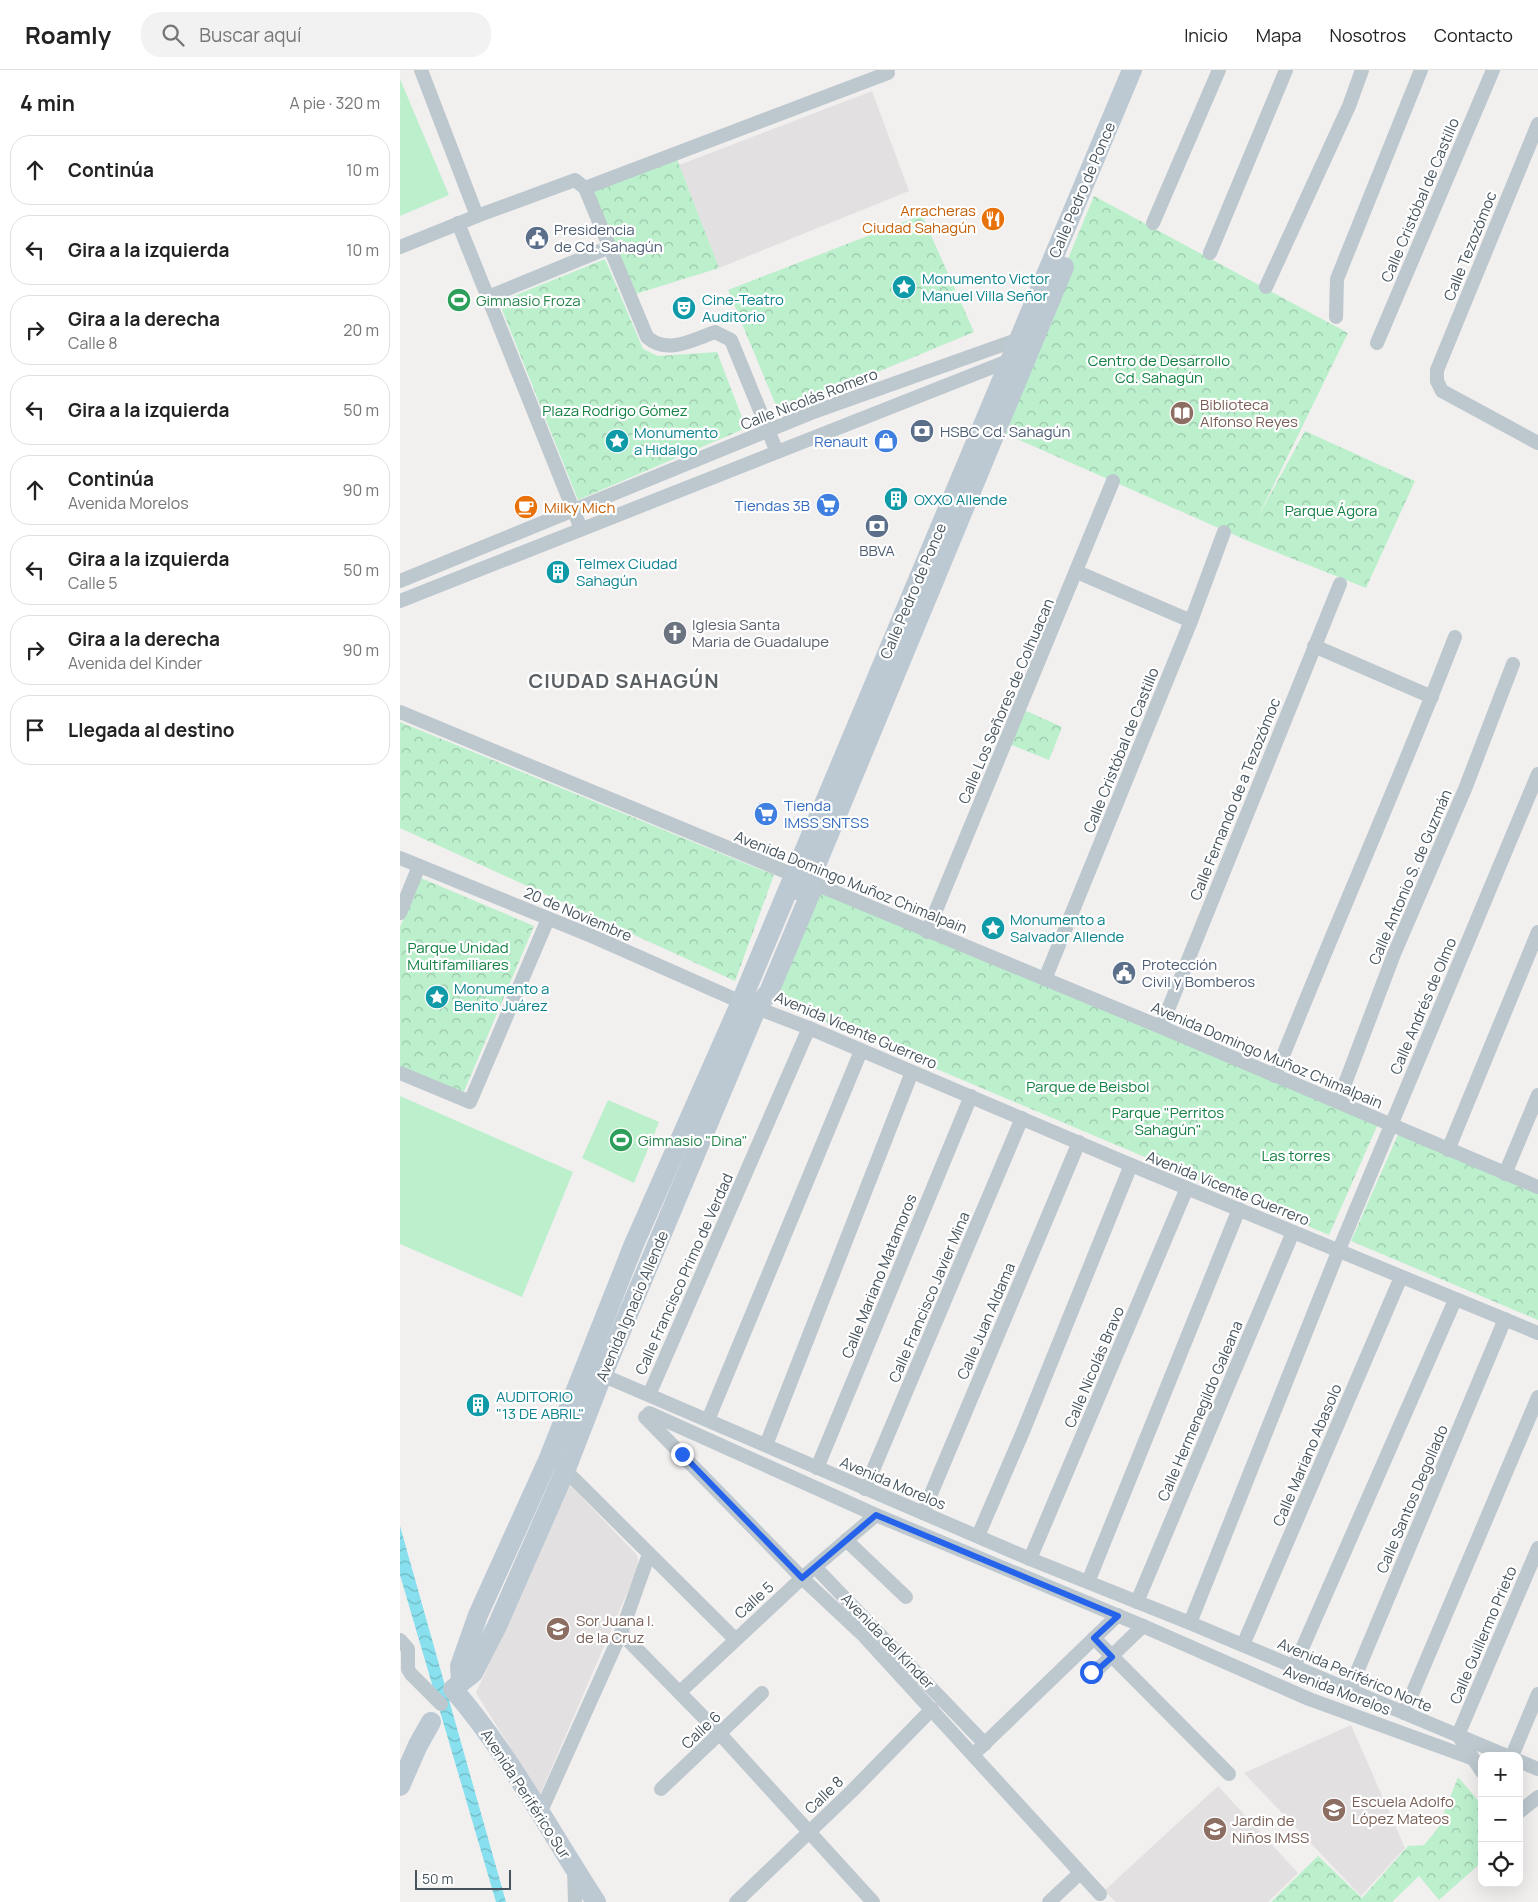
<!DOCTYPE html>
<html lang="es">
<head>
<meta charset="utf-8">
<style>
  body { margin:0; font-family:Manrope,sans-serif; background:#f2f2f2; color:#222 }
  .controls { position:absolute; right:15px; bottom:15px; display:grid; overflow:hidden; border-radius:10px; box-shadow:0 5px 20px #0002 }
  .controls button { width:45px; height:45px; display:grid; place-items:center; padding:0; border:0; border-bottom:1px solid #e0e0e0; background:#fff; color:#222; font:25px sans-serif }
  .scale { position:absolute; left:15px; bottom:12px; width:96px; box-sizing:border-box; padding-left:5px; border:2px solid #46545d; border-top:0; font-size:14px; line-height:18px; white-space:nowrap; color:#46545d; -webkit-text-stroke:4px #fff; paint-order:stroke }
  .stop { position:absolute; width:15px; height:15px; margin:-11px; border:4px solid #2563eb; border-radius:50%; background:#fff }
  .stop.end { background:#2563eb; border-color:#fff; box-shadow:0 1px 5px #0008 }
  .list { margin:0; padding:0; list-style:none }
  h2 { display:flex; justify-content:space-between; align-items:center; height:65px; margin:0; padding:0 20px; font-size:21px }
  h2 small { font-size:16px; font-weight:400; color:#767676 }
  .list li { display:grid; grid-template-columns:32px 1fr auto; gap:15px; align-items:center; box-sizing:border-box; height:70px; margin:0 10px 10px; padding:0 10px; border:1px solid #e0e0e0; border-radius:20px }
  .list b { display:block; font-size:19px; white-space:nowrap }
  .list p { margin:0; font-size:16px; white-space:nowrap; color:#767676 }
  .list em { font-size:16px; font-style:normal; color:#767676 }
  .icon { flex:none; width:28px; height:28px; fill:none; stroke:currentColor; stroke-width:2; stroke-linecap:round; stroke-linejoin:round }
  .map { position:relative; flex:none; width:1138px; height:1832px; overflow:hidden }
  header { display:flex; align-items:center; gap:30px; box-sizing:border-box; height:70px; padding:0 25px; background:#fff; border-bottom:1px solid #e0e0e0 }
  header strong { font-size:24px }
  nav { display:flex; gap:28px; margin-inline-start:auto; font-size:18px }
  .search { width:350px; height:45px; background:#f2f2f2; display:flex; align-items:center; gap:12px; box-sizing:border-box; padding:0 18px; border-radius:20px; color:#767676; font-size:19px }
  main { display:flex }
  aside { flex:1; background:#fff }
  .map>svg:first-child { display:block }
</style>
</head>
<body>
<header>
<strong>Roamly</strong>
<div class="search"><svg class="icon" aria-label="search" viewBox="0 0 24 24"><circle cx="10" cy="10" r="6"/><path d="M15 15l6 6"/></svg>Buscar aquí</div>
<nav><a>Inicio</a><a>Mapa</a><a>Nosotros</a><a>Contacto</a></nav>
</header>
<main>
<aside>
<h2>4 min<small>A pie · 320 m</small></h2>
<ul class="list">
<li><svg class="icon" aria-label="ahead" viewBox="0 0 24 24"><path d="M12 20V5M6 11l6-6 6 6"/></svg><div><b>Continúa</b></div><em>10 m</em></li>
<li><svg class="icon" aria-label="left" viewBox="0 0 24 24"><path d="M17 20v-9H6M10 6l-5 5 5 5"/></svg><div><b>Gira a la izquierda</b></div><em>10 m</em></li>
<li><svg class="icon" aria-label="right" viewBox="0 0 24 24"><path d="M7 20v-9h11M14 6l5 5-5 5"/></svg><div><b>Gira a la derecha</b><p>Calle 8</p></div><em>20 m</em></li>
<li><svg class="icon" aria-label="left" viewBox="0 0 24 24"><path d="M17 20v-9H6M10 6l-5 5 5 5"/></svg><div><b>Gira a la izquierda</b></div><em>50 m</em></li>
<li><svg class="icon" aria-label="ahead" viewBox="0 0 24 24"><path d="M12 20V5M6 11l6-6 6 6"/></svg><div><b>Continúa</b><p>Avenida Morelos</p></div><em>90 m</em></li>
<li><svg class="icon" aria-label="left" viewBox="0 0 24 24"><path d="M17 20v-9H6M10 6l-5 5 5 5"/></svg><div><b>Gira a la izquierda</b><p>Calle 5</p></div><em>50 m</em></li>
<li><svg class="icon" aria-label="right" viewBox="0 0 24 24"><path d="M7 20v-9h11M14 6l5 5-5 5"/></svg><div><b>Gira a la derecha</b><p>Avenida del Kinder</p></div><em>90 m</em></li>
<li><svg class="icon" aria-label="arrive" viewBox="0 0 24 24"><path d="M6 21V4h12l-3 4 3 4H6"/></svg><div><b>Llegada al destino</b></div></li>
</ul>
</aside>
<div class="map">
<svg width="1138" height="1832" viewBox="0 0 1138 1832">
  <defs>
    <pattern id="park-crowns" width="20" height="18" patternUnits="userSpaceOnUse" patternTransform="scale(1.25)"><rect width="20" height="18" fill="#bcf0cd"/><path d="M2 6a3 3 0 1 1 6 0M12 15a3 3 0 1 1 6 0" fill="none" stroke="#9bc5aa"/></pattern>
    <pattern id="water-waves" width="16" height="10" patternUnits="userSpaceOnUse" patternTransform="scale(1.25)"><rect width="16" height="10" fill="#88e0ee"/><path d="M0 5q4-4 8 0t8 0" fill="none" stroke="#71b8c4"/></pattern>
  </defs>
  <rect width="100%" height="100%" fill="#f2efef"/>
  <g fill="#e3e0e1">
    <path d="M472,21L509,121L319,198L279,95Z"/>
    <path d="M169,1414L237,1485L239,1495L140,1725L76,1623Z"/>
    <path d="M951,1655L1005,1778L961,1826L844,1703Z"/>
    <path d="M818,1716L898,1803L868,1832H716L704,1821Z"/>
  </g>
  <g fill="url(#park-crowns)">
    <path d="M275,84L319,198L229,226L185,118Z"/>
    <path d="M694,126L948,263L858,447L905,361L1015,411L966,518L848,471L597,360Z"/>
    <path d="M522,145L574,262L379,343L328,220Z"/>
    <path d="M205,189L243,279L258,286L317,282L346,358L178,430L99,232Z"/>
    <path d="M622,639L662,657L649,690L607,673Z"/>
    <path d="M0,652L374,805L335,911L0,758Z"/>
    <path d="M21,808L134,856L63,1024L0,997V857Z"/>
    <path d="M416,817L978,1054L929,1165L369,928Z"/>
    <path d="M1000,1060L1138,1119V1250L951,1171Z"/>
    <path d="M1058,1707L1082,1735V1792L1039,1830L1019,1806L992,1832H871L918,1786L962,1828L1008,1776L1024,1775L1038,1758Z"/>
  </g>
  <g fill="#bcf0cd">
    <path d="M0,9L49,125L0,146Z"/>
    <path d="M0,1026L173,1102L122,1227L0,1174Z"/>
    <path d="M208,1030L259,1052L234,1113L182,1088Z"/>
  </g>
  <path fill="url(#water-waves)" d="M0,1456L106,1832H96L0,1505Z"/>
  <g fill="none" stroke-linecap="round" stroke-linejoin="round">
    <g stroke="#bcc7ce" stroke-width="14">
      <path d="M21,0L77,146"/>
      <path d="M1138,54L1037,300V311L1042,321L1138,373"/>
      <path d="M185,118L488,3"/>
      <path d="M58,153L181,459"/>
      <path d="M753,153L819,0"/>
      <path d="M0,177L77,146L175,110L185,118L247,267C267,285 292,270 315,262L331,270L377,382"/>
      <path d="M810,183L886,0"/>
      <path d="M866,217L949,36L962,0"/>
      <path d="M88,227L210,177"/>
      <path d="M936,247L937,209L1021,0"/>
      <path d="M977,273L1093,0"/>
      <path d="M677,502L791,551"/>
      <path d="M0,511L411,343L622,268"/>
      <path d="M0,531L613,289"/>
      <path d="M914,576L1032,627"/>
      <path d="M0,642L761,957L1138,1117"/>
      <path d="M0,788L194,867L341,932L409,958L731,1095L1138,1263"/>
      <path d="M0,843L19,796"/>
      <path d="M527,862L713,411"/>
      <path d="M645,909L791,551L824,462"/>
      <path d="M761,957L940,514"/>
      <path d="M0,1003L70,1032L148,849"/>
      <path d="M875,1006C933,859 998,715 1055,567"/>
      <path d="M938,1032L994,884L1065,719L1113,594"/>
      <path d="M1048,1080L1138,862"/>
      <path d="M1105,1104L1138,1025"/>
      <path d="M195,1302L630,1489L790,1553L1107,1686"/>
      <path d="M249,1325L409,958"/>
      <path d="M249,1343L476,1445L743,1556L909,1629L1071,1688"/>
      <path d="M245,1347L402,1508L464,1566L700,1824"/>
      <path d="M308,1350L461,981"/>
      <path d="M366,1375L512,1002"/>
      <path d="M160,1395L335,1569"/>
      <path d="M417,1398L571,1026"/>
      <path d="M465,1419L622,1048"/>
      <path d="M523,1443L679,1072"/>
      <path d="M578,1466L622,1364L731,1095"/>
      <path d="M446,1470L506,1527"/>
      <path d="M630,1489L787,1118"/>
      <path d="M415,1497L585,1674"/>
      <path d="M688,1512L839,1139"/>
      <path d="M737,1532L893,1162"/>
      <path d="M790,1553L938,1182L1138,704"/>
      <path d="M221,1563L320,1664L473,1832"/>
      <path d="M694,1568L829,1704"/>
      <path d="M0,1570L8,1579V1599L11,1604L41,1634"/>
      <path d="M843,1575L1001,1207"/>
      <path d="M894,1597L1055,1230"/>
      <path d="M691,1601L695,1602L743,1556"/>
      <path d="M949,1621L1105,1249"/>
      <path d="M280,1622L402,1508L476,1445"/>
      <path d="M1004,1643L1138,1327"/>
      <path d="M578,1680L718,1545"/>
      <path d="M1112,1686L1138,1624"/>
      <path d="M1119,1691L1138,1699"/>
      <path d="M1082,1702L1058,1665L1138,1478"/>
      <path d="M261,1719L362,1623"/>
      <path d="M141,1741L221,1563L249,1484"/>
      <path d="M1119,1742L1138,1727"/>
      <path d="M174,1798L175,1832"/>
      <path d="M336,1832L452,1721L532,1639"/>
      <path d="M649,1832L680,1803"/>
    </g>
    <g stroke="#bcc9d3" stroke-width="20">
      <path d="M400,821L409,812L664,197"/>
      <path d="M61,1611L60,1596L78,1545L149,1388L234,1174L341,932L732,0"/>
      <path d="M0,1716L18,1675L31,1652"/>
      <path d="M196,1832C149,1760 109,1684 53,1619L73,1603L97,1556L166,1399L202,1306L357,937L369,922L411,822L409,812"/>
    </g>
  </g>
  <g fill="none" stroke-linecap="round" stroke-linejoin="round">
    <path stroke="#2563eb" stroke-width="6" d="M282,1384L402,1508L476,1445L718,1546L694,1568L712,1587L695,1602H691"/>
  </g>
  <defs>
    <g id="restaurant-disc" transform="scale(1.25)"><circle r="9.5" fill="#e8710a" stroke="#fff"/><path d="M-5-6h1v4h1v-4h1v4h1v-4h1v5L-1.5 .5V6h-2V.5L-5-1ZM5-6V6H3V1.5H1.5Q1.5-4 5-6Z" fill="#fff"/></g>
    <g id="civic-disc" transform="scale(1.25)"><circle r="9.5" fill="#5c6f8a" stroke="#fff"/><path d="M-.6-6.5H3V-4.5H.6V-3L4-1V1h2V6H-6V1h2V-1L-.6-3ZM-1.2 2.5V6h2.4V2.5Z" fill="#fff"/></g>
    <g id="sight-disc" transform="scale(1.25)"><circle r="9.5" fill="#0f9aa8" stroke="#fff"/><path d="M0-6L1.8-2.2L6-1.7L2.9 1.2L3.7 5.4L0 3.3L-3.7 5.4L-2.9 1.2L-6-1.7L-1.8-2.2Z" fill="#fff"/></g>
    <g id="stadium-disc" transform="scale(1.25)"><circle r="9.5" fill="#2e9e5b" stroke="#fff"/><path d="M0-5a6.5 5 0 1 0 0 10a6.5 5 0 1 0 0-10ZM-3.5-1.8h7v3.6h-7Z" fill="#fff"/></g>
    <g id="theatre-disc" transform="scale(1.25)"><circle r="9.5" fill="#0f9aa8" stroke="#fff"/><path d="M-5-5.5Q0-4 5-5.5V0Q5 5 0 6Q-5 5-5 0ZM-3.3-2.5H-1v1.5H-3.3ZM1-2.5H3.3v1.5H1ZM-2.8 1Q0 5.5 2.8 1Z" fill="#fff"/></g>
    <g id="library-disc" transform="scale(1.25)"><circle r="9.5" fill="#8d6e63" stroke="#fff"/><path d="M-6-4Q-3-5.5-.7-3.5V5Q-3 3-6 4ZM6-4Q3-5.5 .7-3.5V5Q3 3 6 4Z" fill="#fff"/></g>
    <g id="bank-disc" transform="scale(1.25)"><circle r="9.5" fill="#5c6f8a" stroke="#fff"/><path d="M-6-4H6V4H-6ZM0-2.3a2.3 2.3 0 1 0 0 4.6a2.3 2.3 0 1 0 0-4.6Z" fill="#fff"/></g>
    <g id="shop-disc" transform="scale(1.25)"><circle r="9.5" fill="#3f7fe0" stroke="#fff"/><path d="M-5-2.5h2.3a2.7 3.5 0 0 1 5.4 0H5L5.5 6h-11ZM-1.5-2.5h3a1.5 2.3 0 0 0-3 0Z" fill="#fff"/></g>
    <g id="building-disc" transform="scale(1.25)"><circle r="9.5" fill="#0f9aa8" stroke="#fff"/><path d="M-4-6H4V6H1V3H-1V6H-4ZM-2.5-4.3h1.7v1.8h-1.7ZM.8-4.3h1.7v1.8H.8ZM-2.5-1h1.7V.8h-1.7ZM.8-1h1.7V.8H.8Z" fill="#fff"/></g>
    <g id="supermarket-disc" transform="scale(1.25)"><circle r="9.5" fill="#3f7fe0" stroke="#fff"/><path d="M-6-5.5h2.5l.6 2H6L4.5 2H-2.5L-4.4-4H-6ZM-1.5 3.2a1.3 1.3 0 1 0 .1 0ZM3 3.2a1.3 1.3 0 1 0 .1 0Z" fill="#fff"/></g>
    <g id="cafe-disc" transform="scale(1.25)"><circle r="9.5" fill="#e8710a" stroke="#fff"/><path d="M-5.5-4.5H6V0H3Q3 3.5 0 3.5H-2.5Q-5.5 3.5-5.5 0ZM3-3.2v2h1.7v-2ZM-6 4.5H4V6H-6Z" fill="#fff"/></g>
    <g id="church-disc" transform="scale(1.25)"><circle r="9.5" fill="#6b7280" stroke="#fff"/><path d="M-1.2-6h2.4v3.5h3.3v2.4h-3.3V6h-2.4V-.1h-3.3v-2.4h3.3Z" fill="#fff"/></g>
    <g id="school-disc" transform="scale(1.25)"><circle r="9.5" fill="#8d6e63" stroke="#fff"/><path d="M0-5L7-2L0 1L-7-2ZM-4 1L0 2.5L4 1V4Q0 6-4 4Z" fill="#fff"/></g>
  </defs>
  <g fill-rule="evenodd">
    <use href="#restaurant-disc" x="593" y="149"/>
    <use href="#civic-disc" x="137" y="168"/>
    <use href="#sight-disc" x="504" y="217"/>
    <use href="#stadium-disc" x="59" y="230"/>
    <use href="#theatre-disc" x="284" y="238"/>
    <use href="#library-disc" x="782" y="343"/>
    <use href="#bank-disc" x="522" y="361"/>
    <use href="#sight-disc" x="217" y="371"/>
    <use href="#shop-disc" x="486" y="371"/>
    <use href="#building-disc" x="496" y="429"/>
    <use href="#supermarket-disc" x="428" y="435"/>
    <use href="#cafe-disc" x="126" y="437"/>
    <use href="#bank-disc" x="477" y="456"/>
    <use href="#building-disc" x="158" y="502"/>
    <use href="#church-disc" x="275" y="563"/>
    <use href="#supermarket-disc" x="366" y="744"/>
    <use href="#sight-disc" x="593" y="858"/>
    <use href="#civic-disc" x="724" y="903"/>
    <use href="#sight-disc" x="37" y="927"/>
    <use href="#stadium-disc" x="221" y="1070"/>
    <use href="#building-disc" x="78" y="1335"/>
    <use href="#school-disc" x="158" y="1559"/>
    <use href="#school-disc" x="934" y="1740"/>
    <use href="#school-disc" x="815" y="1759"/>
  </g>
  <g text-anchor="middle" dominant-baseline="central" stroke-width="4.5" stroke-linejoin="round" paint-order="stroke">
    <g font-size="15" fill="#46545d" stroke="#fff">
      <text transform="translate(682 120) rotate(-67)">Calle Pedro de Ponce</text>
      <text transform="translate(1020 130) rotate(-67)">Calle Cristóbal de Castillo</text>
      <text transform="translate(1070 176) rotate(-68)">Calle Tezozómoc</text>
      <text transform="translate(409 329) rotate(-21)">Calle Nicolás Romero</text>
      <text transform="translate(513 521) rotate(-67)">Calle Pedro de Ponce</text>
      <text transform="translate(606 631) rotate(-67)">Calle Los Señores de Colhuacan</text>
      <text transform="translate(721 680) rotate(-68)">Calle Cristóbal de Castillo</text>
      <text transform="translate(835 729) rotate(-68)">Calle Fernando de a Tezozómoc</text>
      <text transform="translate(1010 807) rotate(-67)">Calle Antonio S. de Guzmán</text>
      <text transform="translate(451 812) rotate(22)">Avenida Domingo Muñoz Chimalpain</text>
      <text transform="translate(178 844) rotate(23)">20 de Noviembre</text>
      <text transform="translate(1023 936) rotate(-67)">Calle Andrés de Olmo</text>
      <text transform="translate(456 960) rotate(23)">Avenida Vicente Guerrero</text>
      <text transform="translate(867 985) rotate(23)">Avenida Domingo Muñoz Chimalpain</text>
      <text transform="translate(828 1118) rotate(22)">Avenida Vicente Guerrero</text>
      <text transform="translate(284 1204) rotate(-66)">Calle Francisco Primo de Verdad</text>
      <text transform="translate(479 1206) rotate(-68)">Calle Mariano Matamoros</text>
      <text transform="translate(529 1227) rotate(-67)">Calle Francisco Javier Mina</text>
      <text transform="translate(232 1236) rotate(-67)">Avenida Ignacio Allende</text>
      <text transform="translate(586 1251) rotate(-67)">Calle Juan Aldama</text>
      <text transform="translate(694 1297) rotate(-67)">Calle Nicolás Bravo</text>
      <text transform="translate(800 1341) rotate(-67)">Calle Hermenegildo Galeana</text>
      <text transform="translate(907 1385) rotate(-67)">Calle Mariano Abasolo</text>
      <text transform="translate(493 1413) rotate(23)">Avenida Morelos</text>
      <text transform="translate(1012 1429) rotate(-67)">Calle Santos Degollado</text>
      <text transform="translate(354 1530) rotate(-42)">Calle 5</text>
      <text transform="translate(1083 1565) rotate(-67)">Calle Guillermo Prieto</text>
      <text transform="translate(488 1571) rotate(46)">Avenida del Kinder</text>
      <text transform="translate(955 1605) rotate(23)">Avenida Periférico Norte</text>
      <text transform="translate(937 1620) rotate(21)">Avenida Morelos</text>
      <text transform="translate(301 1660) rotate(-43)">Calle 6</text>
      <text transform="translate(126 1724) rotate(57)">Avenida Periférico Sur</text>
      <text transform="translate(424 1725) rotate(-44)">Calle 8</text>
    </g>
    <g font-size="15" fill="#c56008" stroke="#fff" text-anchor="end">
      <text x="576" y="140">Arracheras<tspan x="576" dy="17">Ciudad Sahagún</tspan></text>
      <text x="144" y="437" text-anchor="start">Milky Mich</text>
    </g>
    <g font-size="15" fill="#4e5e75" stroke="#fff" text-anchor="start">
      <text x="154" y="159">Presidencia<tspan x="154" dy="17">de Cd. Sahagún</tspan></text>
      <text x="540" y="361">HSBC Cd. Sahagún</text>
      <text x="477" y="480" text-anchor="middle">BBVA</text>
      <text x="742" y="894">Protección<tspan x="742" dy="17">Civil y Bomberos</tspan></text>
    </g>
    <g font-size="15" fill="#0d838f" stroke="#fff" text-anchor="start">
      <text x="522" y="208">Monumento Victor<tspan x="522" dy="17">Manuel Villa Señor</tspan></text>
      <text x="302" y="229">Cine-Teatro<tspan x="302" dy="17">Auditorio</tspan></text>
      <text x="234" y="362">Monumento<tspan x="234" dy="17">a Hidalgo</tspan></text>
      <text x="514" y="429">OXXO Allende</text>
      <text x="176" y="493">Telmex Ciudad<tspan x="176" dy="17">Sahagún</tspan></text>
      <text x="610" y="849">Monumento a<tspan x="610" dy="17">Salvador Allende</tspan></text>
      <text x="54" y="918">Monumento a<tspan x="54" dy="17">Benito Juárez</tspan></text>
      <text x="96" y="1326">AUDITORIO<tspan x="96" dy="17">"13 DE ABRIL"</tspan></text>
    </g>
    <g font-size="15" fill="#27864d" stroke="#fff" text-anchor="start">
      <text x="76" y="230">Gimnasio Froza</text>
      <text x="238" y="1070">Gimnasio "Dina"</text>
    </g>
    <g font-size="15" fill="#148144" stroke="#fff">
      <text x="759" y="290">Centro de Desarrollo<tspan x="759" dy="17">Cd. Sahagún</tspan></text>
      <text x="215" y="340">Plaza Rodrigo Gómez</text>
      <text x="931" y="440">Parque Ágora</text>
      <text x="58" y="877">Parque Unidad<tspan x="58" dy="17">Multifamiliares</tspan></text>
      <text x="688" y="1016">Parque de Beisbol</text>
      <text x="768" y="1042">Parque "Perritos<tspan x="768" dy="17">Sahagún"</tspan></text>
      <text x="896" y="1085">Las torres</text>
    </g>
    <g font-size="15" fill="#785e54" stroke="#fff" text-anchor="start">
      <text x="800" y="334">Biblioteca<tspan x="800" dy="17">Alfonso Reyes</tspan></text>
      <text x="176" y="1550">Sor Juana I.<tspan x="176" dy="17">de la Cruz</tspan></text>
      <text x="952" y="1731">Escuela Adolfo<tspan x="952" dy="17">López Mateos</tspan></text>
      <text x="832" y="1750">Jardin de<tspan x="832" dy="17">Niños IMSS</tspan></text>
    </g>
    <g font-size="15" fill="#366cbe" stroke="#fff" text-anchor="end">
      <text x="468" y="371">Renault</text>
      <text x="410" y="435">Tiendas 3B</text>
      <text x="384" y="735" text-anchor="start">Tienda<tspan x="384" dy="17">IMSS SNTSS</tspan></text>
    </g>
    <g font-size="15" fill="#5b616d" stroke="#fff" text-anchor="start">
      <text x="292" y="554">Iglesia Santa<tspan x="292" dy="17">Maria de Guadalupe</tspan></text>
    </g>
    <g font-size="20" font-weight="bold" letter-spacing="1" fill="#5b6064" stroke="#fff">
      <text x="224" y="610">CIUDAD SAHAGÚN</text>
    </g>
  </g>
</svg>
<div class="controls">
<button>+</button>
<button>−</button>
<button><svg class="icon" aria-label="locate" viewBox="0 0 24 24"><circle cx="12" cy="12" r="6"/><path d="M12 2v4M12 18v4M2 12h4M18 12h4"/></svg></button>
</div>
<div class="scale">50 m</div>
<div class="stop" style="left:691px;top:1602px"></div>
<div class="stop end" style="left:282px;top:1384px"></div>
</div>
</main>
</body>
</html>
